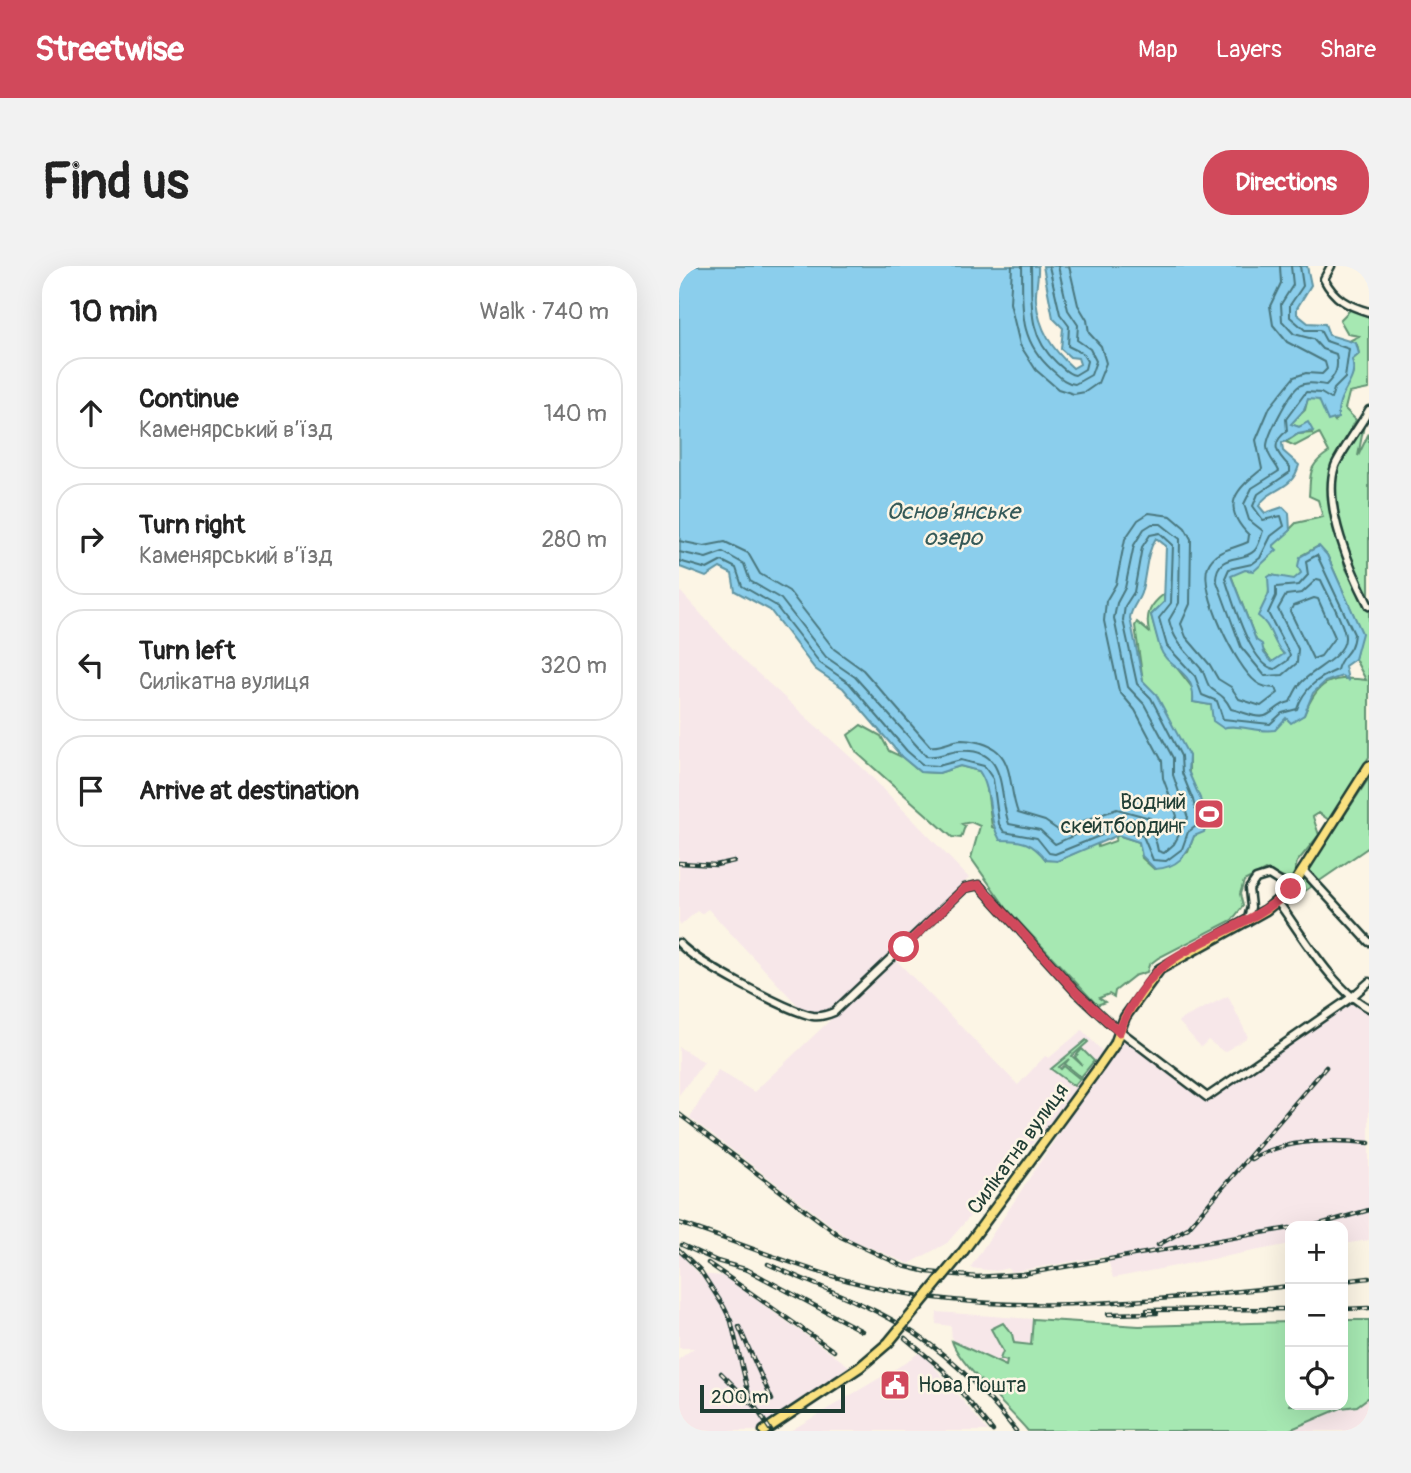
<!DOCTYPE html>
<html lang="en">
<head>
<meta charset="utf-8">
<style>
  body { margin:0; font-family:Pangolin,sans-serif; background:#f2f2f2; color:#222 }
  .controls { position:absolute; right:21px; bottom:21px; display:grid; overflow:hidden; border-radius:14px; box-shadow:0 7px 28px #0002 }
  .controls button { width:63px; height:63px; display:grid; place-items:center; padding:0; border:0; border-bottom:2px solid #e0e0e0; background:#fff; color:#222; font:35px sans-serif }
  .scale { position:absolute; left:21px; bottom:18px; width:145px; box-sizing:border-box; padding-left:7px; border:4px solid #1f3d34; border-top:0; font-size:19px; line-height:24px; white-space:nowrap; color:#1f3d34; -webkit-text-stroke:5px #fcf5e5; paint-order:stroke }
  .stop { position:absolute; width:21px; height:21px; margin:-16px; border:5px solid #d1495b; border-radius:50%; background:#fff }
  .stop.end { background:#d1495b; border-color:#fff; box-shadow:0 2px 7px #0008 }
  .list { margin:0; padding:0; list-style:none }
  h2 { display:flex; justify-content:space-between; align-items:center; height:91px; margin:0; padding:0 28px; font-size:30px }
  h2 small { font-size:23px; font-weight:400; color:#767676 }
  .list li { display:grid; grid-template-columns:46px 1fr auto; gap:21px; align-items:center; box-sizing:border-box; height:112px; margin:0 14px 14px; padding:0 14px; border:2px solid #e0e0e0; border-radius:28px }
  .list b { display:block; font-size:26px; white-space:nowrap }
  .list p { margin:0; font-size:23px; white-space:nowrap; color:#767676 }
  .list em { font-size:23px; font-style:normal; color:#767676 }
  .icon { flex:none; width:38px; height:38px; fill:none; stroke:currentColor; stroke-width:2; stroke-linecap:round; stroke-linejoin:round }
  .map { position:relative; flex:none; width:690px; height:1165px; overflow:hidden; border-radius:28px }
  header { display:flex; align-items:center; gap:42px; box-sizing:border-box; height:98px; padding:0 35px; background:#d1495b; color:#fff }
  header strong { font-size:33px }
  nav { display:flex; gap:38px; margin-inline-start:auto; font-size:24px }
  .intro { display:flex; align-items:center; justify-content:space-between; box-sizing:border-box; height:168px; padding:0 42px }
  h1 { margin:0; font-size:49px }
  .button { padding:18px 32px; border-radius:28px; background:#d1495b; color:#fff; font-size:24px; font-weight:700 }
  main { display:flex; gap:42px; padding:0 42px }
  aside { flex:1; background:#fff; border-radius:28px; box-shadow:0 7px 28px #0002 }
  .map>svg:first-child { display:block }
</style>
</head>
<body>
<header>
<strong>Streetwise</strong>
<nav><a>Map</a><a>Layers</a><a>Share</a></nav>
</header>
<div class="intro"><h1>Find us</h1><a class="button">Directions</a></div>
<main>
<aside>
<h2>10 min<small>Walk · 740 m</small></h2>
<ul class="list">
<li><svg class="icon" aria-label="ahead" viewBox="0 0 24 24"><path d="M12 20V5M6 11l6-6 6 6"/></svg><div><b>Continue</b><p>Каменярський в’їзд</p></div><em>140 m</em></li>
<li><svg class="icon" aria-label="right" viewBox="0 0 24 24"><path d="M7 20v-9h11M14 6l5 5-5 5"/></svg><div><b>Turn right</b><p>Каменярський в’їзд</p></div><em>280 m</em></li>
<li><svg class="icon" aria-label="left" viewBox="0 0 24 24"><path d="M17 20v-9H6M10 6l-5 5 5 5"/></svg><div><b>Turn left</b><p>Силікатна вулиця</p></div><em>320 m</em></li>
<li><svg class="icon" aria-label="arrive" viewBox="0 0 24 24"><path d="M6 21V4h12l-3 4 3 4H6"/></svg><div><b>Arrive at destination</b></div></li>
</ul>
</aside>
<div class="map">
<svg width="690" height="1165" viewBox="0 0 690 1165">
  <rect width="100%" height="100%" fill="#fcf5e5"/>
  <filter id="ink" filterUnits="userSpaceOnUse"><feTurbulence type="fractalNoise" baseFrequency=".0143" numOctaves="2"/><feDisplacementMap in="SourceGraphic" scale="14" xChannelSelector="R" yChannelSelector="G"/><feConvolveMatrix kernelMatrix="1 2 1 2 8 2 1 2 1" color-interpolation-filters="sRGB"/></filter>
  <g filter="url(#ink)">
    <g fill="#f7e7e9">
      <path d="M0,324L66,396L188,506L290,612L149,746L123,744L29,643L22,648L18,645L2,659L0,657Z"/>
      <path d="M216,693L339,819L366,790L370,792L403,764L424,786L391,834L268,977L230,998L169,972L11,852L39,804L75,826Z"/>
      <path d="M549,730L569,771L545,786L529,774L522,781L499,755Z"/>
      <path d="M672,735L690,744V974L664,978V960H611V978L434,1012L428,990L332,1006L329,1002L317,1005L291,1002L432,789L448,772L527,836Z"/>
      <path d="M0,781L25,796L0,829Z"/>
      <path d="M0,986L20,1008L44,1010L170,1100L80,1165H0V1093L15,1082H0Z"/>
      <path d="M258,1046L354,1053L353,1080L327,1100L273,1075L272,1060L257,1058Z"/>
      <path d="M242,1085L309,1165H111L226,1097Z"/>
      <path d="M690,1131V1165H608L648,1147L678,1139Z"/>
    </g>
    <g fill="#a6e8b2" stroke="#629273" stroke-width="2">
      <path d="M672,43L690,51V123L670,127L666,143L677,154L653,199L652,249L666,301L690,346V491L650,554L640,547L634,551L640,569L618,596L614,612L607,613L586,604L565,615L561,628L564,640L553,654L479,692L470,699L468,706L455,710L436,725L435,731L430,728L420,732L426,736L418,739L328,643L292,592L301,560L292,556L283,558L286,560L282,572L273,571L178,487L169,469L182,459L202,470L210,485L223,491L241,506L260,507L281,500L300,505L307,515L313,561L355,579L367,594C387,596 399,583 418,577L419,581L436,575L438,569L460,576L463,592L475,603L509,586L515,570L527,559L510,507V490L464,415L456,360L458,356L470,366C466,348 471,339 485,328V337L472,349L481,380L515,424L514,436L607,452L625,449C638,416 651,409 687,414L676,393L682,366L648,289L638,281L623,289V307L615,314L592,309L586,355L605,389L593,396L577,374L552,309L594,280L617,257L644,251L639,234L630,230C632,208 628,200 650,186L640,167L616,180L607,176L619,168L633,167L628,157L620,161L611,158L626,144L629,132L641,133L656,155C661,145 658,134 662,126C669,114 678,110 673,94L680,88L678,79L670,75L680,70L669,68L661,54Z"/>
      <path d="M685,159L679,190L690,167V334C672,296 645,243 660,200C664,188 678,171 685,159Z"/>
      <path d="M690,512V581L607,638Z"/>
      <path d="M407,774L409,776L393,790L403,799L396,791L403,783L415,795L402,811L386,798L390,793L380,801L382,803L385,800L401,813L395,820L372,803Z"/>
      <path d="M354,1053L460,1060L611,1056V1139H664V1054H690V1131L678,1140L662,1142L608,1165H349C331,1143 279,1097 273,1075L327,1100L328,1095L321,1093L324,1085L312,1063L324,1057L333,1068L335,1077L352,1079Z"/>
    </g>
    <path fill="#8bceec" stroke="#6094a2" stroke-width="2" d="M0,0H359C360,12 356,23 357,34C360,64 373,83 394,102L401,98L399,92L391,91L382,83L384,62L374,52L364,0H628L632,19L618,42V48L629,57L646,58L650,69L677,77L680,88L673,94C680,117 657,125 659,152L649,155L640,134L629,133L625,144L612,158L620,161L629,156L634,165L619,168L603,177L604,185L620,199C613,226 590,221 580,240L586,247L604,241L610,247L611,265L594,280L598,284L575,305L566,304L552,310L577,374L583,378L585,387L593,396L605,388C593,378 593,359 579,350L590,327L589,311L592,309L615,313L622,307L619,300L621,291L640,280L648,289L683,367L676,393L666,400L669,414L663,410L646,416L634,427L625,449L612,457L607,452L596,464C578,467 558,457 544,462L534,455L532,439L514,436C517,404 488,403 481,382C478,372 475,360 472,349L485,336L487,280L477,272C466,289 468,308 462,327C459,336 452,342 451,352L464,415L477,428L510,490L509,505L521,532L527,559L525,566L515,570C508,590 498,602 476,603L463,590L460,576L439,569L378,595L367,594C353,576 343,574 321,574C308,552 314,525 300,505L281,500L260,507L241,506L223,491L164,422L136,403L91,344L56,325L53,308L41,302L27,311L1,301Z"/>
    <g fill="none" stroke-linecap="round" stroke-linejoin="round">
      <g stroke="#4a777e" stroke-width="2">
        <path d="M333,0L331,37L341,79L357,104L379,123L395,128L406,126L419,117L427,97L422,80L410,67L408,54L399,39L390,0"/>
        <path d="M343,0C344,41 338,73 373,104C381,111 386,117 396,118L412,109L417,95L411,83L398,74L399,59L389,44L379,0"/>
        <path d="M352,0C353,37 348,70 378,97C384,102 388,108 396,109L406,103L408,95L403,87L389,80L390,60L381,48L370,0"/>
        <path d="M0,275L25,280L46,276L69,287L81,308L110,325L155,383L184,404L251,480C262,482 272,474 283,474C340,477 326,513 339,547L366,555L379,564L438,543L471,552L488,566L498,550L484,512L483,495L456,444L440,425L425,355L427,335L437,318L446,273L459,254L470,247L492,250L506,262L512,273L511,338L502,358L507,371L531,399L539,413L552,421L560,433L582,440L599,427L597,422C590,422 583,421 577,416C557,401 519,323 529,300C536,283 555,283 569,276L570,269C540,239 558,223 583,203L577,174L591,141L615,111L627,107L643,108L648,103L646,96L608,76L594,59L591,40L602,17L601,0"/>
        <path d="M0,286L27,292L44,286L65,298L71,315L102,333L147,391L176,411L247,490C259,492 268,486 280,485C330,480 319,529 330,558L361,564L376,578C405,565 471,530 479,585L485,587L495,578L509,552L494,509V492L465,438L449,421L435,352L438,337L446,322L455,279L465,263L473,258H482L501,273L500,337L490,354C495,377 509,387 523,404C526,409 527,415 530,420C536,428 544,426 552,443C562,445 577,453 586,450C595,447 599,438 611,436C614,430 617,422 622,417C633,403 667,391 666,371C666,358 648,328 642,314L638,313L623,327L607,329L599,343L619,383L618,397L604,409L586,410L562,381L537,313C538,286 563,297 575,285C580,281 582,270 584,265L570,254L565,238L573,222L600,205C596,196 589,192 588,181C587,171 611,126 620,120C628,115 639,118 647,119C657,109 660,102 657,88L643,83L634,73L615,68L603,55L602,38L614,19L612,0"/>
        <path d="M0,295L28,303L43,295L57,302L63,320L96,339L141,397L170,417L228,485L244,499L259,500L282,494L305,500L314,513L320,558L325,566L358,572L370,587L376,588L440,562L464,570L474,594L487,595L503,583L509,566L520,558L514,534L503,507L502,490L472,432L458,418L444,354L446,340L455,326L463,281L471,269L481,267L494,279L492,337L480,352L488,380L516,410L523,429L538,435L544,453L591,458L603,447L618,443C625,422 639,412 658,404C662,387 673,390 675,368L638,289L627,295L629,309L620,319L597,321V330L589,347L611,389L608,395L596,403C572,401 553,333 546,312L550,303L573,298L581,292L592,270L605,260L602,250L584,254L574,240L579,228L611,206V201C598,188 590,178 608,165L607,153L627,126L642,127L652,133L655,123L666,112L670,83L647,75L641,64H626L611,51V39L624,20L621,0"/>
        <path d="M635,332L639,333L656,371L642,390L634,393L611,345L614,340Z"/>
      </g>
      <g stroke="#1f3d34" stroke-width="11">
        <g id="minor">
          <path d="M652,0L645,13C655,33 669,40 690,46"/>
          <path d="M690,144C683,157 660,189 656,200C643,239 672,305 690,340"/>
          <path d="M625,605L690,676"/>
          <path d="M599,636C622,667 655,725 690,742"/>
          <path d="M568,656L572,641L570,623L577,613L590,609L612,623"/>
          <path d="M0,677C14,695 110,746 134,750C141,751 148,749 155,746L286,622L300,619L397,726L428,755L528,831L673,731L690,716"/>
        </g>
      </g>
      <g stroke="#1f3d34" stroke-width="13">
        <g id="major">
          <path d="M283,987L420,801L436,778L446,751L481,703L587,644L612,623L690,500"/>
          <path d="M85,1165L181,1101L209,1077"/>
        </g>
      </g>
      <use href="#minor" stroke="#fcf5e5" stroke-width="6"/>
      <use href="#major" stroke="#fae180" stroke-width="8"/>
      <g stroke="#1f3d34" stroke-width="4.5">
        <g id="rail">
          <path d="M0,597L37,599L55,595"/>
          <path d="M0,848L162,971L224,1000L249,1006L298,1011L344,1008L611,962"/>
          <path d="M572,893C606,873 653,873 690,877"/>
          <path d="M0,957C68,979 133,1008 203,1023C339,1052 475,1034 611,1020"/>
          <path d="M634,960L690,944"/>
          <path d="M3,979L38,995L69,1004L183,1065"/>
          <path d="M479,979L509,962L647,801"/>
          <path d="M0,984L21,1004L45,1041L52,1055L71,1133L92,1165"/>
          <path d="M29,997L155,1085"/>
          <path d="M89,998C133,1018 180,1034 222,1059C267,1085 305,1124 337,1165"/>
          <path d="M664,1015L690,1012"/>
          <path d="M664,1043L690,1042"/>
          <path d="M468,1044L611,1043"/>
          <path d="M429,1048L478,1047"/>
          <path d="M60,1061L93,1134"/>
          <path d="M226,1072L264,1104L314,1165"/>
          <path d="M42,1107L72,1137"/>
        </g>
      </g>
      <use href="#rail" stroke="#fcf5e5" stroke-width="2" stroke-dasharray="5" stroke-linecap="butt"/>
      <g stroke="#1f3d34" stroke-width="13" stroke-linecap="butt">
        <path id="major-bridge" d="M209,1077L283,987"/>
      </g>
      <use href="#major-bridge" stroke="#fae180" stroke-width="8"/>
    </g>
  </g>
  <g fill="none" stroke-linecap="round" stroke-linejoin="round" filter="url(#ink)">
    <path stroke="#d1495b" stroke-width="9" d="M225,681L286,622L300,619L397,726L440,766C449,742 469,710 491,695C530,668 577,657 612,623"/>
  </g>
  <defs>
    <g id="stadium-square" transform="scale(1.575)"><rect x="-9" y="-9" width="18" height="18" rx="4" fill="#d1495b" stroke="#fcf5e5"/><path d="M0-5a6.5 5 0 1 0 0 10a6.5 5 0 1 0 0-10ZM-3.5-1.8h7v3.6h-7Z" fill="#fff"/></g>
    <g id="civic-square" transform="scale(1.575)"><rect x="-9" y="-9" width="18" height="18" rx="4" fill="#d1495b" stroke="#fcf5e5"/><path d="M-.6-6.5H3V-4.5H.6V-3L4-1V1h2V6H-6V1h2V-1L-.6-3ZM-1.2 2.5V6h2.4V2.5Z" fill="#fff"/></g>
  </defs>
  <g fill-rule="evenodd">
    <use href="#stadium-square" x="530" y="548"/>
    <use href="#civic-square" x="216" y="1119"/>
  </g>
  <g text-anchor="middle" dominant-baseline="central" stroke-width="5" stroke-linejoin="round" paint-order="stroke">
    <g font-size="21" fill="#1f3d34" stroke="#fcf5e5" text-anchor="end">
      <text x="507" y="536">Водний<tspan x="507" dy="24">скейтбординг</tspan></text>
      <text x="239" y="1119" text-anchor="start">Нова Пошта</text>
    </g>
    <g font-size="21" fill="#1f3d34" stroke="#fcf5e5">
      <text transform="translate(339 883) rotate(-54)">Силікатна вулиця</text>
    </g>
    <g font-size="23" font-style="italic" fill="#355a59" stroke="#fcf5e5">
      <text x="274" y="245">Основ'янське<tspan x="274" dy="26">озеро</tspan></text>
    </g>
  </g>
</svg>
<div class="controls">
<button>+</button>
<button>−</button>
<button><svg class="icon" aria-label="locate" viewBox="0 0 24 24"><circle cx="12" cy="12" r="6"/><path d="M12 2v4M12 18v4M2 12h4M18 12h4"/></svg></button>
</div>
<div class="scale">200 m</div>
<div class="stop" style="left:225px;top:681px"></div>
<div class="stop end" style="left:612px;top:623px"></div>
</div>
</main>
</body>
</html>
